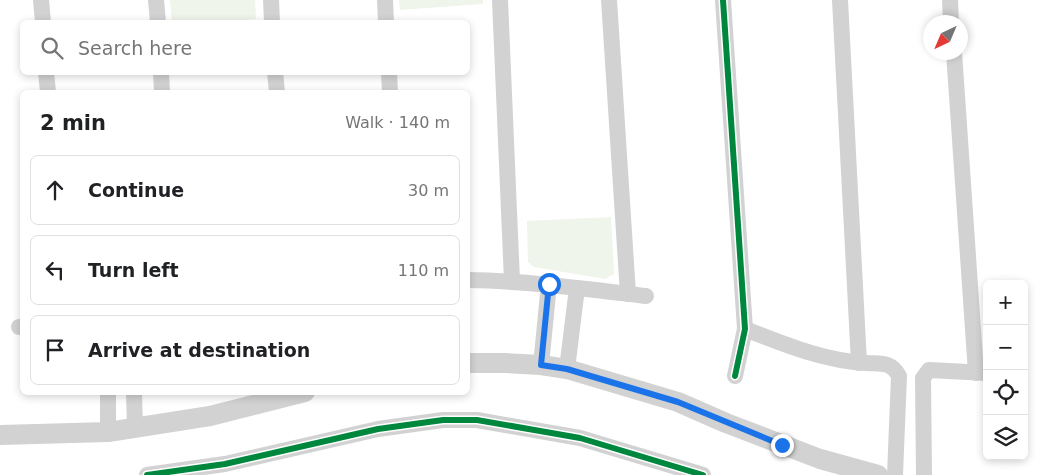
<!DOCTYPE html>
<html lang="en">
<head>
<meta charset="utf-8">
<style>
  body { margin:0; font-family:"DejaVu Sans",sans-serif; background:#f6f6f6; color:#202124 }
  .controls { position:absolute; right:15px; bottom:15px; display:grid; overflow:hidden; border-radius:8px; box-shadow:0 2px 8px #0003 }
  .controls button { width:45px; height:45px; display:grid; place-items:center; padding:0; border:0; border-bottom:1px solid #e0e0e0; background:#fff; color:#202124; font:25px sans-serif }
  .compass { position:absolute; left:923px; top:15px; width:45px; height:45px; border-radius:50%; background:#fff; box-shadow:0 2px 8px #0003; rotate:224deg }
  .stop { position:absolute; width:15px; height:15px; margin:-11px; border:4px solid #1a73e8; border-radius:50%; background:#fff }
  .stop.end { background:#1a73e8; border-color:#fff; box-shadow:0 1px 5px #0008 }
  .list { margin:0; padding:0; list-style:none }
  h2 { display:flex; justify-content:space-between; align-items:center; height:65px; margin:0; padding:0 20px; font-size:21px }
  h2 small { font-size:16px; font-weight:400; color:#757577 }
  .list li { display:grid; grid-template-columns:32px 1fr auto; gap:15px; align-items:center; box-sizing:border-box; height:70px; margin:0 10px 10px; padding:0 10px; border:1px solid #e0e0e0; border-radius:8px }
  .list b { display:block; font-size:19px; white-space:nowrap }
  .list em { font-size:16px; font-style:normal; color:#757577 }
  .icon { flex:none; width:28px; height:28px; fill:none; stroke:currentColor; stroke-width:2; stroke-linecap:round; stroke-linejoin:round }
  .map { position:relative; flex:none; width:1043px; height:475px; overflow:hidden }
  .search { position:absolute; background:#fff; box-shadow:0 2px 8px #0003; left:20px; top:20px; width:450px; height:55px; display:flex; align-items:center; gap:12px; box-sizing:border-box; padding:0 18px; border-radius:8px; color:#757577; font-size:19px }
  .panel { position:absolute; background:#fff; box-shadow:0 2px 8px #0003; left:20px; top:90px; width:450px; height:305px; border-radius:8px }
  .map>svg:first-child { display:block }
</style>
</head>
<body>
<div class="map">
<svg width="1043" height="475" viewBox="0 0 1043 475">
  <rect width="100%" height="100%" fill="#fff"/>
  <g fill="#eff5ea">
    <path d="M170,0H255L256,19L216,22H172Z"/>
    <path d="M399,0H483V4L400,10Z"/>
    <path d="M611,217L614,274L605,279L534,267L528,262L527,221Z"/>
  </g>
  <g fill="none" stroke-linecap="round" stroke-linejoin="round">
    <g stroke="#d2d2d2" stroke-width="16">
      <path d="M41,0L43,22"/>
      <path d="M156,0L158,22"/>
      <path d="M271,0L272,22"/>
      <path d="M385,0L386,22"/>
      <path d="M500,0L512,281"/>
      <path d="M609,0L628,294"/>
      <path d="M723,0L745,329L735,376"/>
      <path d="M840,0L859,363"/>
      <path d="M950,0L951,22"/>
      <path d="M954,52L976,373"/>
      <path d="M46,72L48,92"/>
      <path d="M161,72L162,92"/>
      <path d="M275,72L277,92"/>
      <path d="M389,72L390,92"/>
      <path d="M468,280C528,281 587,289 646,296"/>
      <path d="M19,327H22"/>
      <path d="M745,329C784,344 824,361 866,363C881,364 891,361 899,376L895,475"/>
      <path d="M541,365L549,284"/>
      <path d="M567,369L577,288"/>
      <path d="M108,392V432"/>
      <path d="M134,392L135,428"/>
      <path d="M147,475L225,464L378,429L443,420H477L580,438L703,475"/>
      <path d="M924,475L923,378L929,370L987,373"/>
    </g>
    <g stroke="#d2d2d2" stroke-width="20">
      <path d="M468,363H505L541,365L567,369L678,402L726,423L820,459L878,475"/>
      <path d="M0,435L108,432L210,416L305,392"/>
    </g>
    <g stroke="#fff" stroke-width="9">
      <g id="cycleway">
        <path d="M723,0L745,329L735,376"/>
        <path d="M147,475L225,464L378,429L443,420H477L580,438L703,475"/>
      </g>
    </g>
    <use href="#cycleway" stroke="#00873e" stroke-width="6"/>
  </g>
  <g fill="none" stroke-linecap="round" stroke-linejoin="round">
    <path stroke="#1a73e8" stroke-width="6" d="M549,284L541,365L567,369L678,402L782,445"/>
  </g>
</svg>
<div class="controls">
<button>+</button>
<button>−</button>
<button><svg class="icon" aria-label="locate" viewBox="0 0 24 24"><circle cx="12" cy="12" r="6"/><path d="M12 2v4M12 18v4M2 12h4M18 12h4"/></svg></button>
<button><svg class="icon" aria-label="layers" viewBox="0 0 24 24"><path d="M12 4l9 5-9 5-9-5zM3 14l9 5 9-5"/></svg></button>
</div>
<svg class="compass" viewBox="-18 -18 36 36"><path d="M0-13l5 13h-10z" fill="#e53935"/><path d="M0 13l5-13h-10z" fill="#757577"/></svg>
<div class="stop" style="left:549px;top:284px"></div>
<div class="stop end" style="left:782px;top:445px"></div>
<div class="search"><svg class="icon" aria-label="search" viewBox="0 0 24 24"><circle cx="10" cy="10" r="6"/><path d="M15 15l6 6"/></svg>Search here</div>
<section class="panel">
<h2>2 min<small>Walk · 140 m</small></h2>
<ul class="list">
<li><svg class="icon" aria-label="ahead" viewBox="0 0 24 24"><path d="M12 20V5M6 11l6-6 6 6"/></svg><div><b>Continue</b></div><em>30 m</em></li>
<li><svg class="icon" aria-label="left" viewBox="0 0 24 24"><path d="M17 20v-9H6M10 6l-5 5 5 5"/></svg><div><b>Turn left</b></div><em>110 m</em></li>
<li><svg class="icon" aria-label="arrive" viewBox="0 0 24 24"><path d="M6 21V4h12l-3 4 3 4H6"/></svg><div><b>Arrive at destination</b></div></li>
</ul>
</section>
</div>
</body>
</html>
